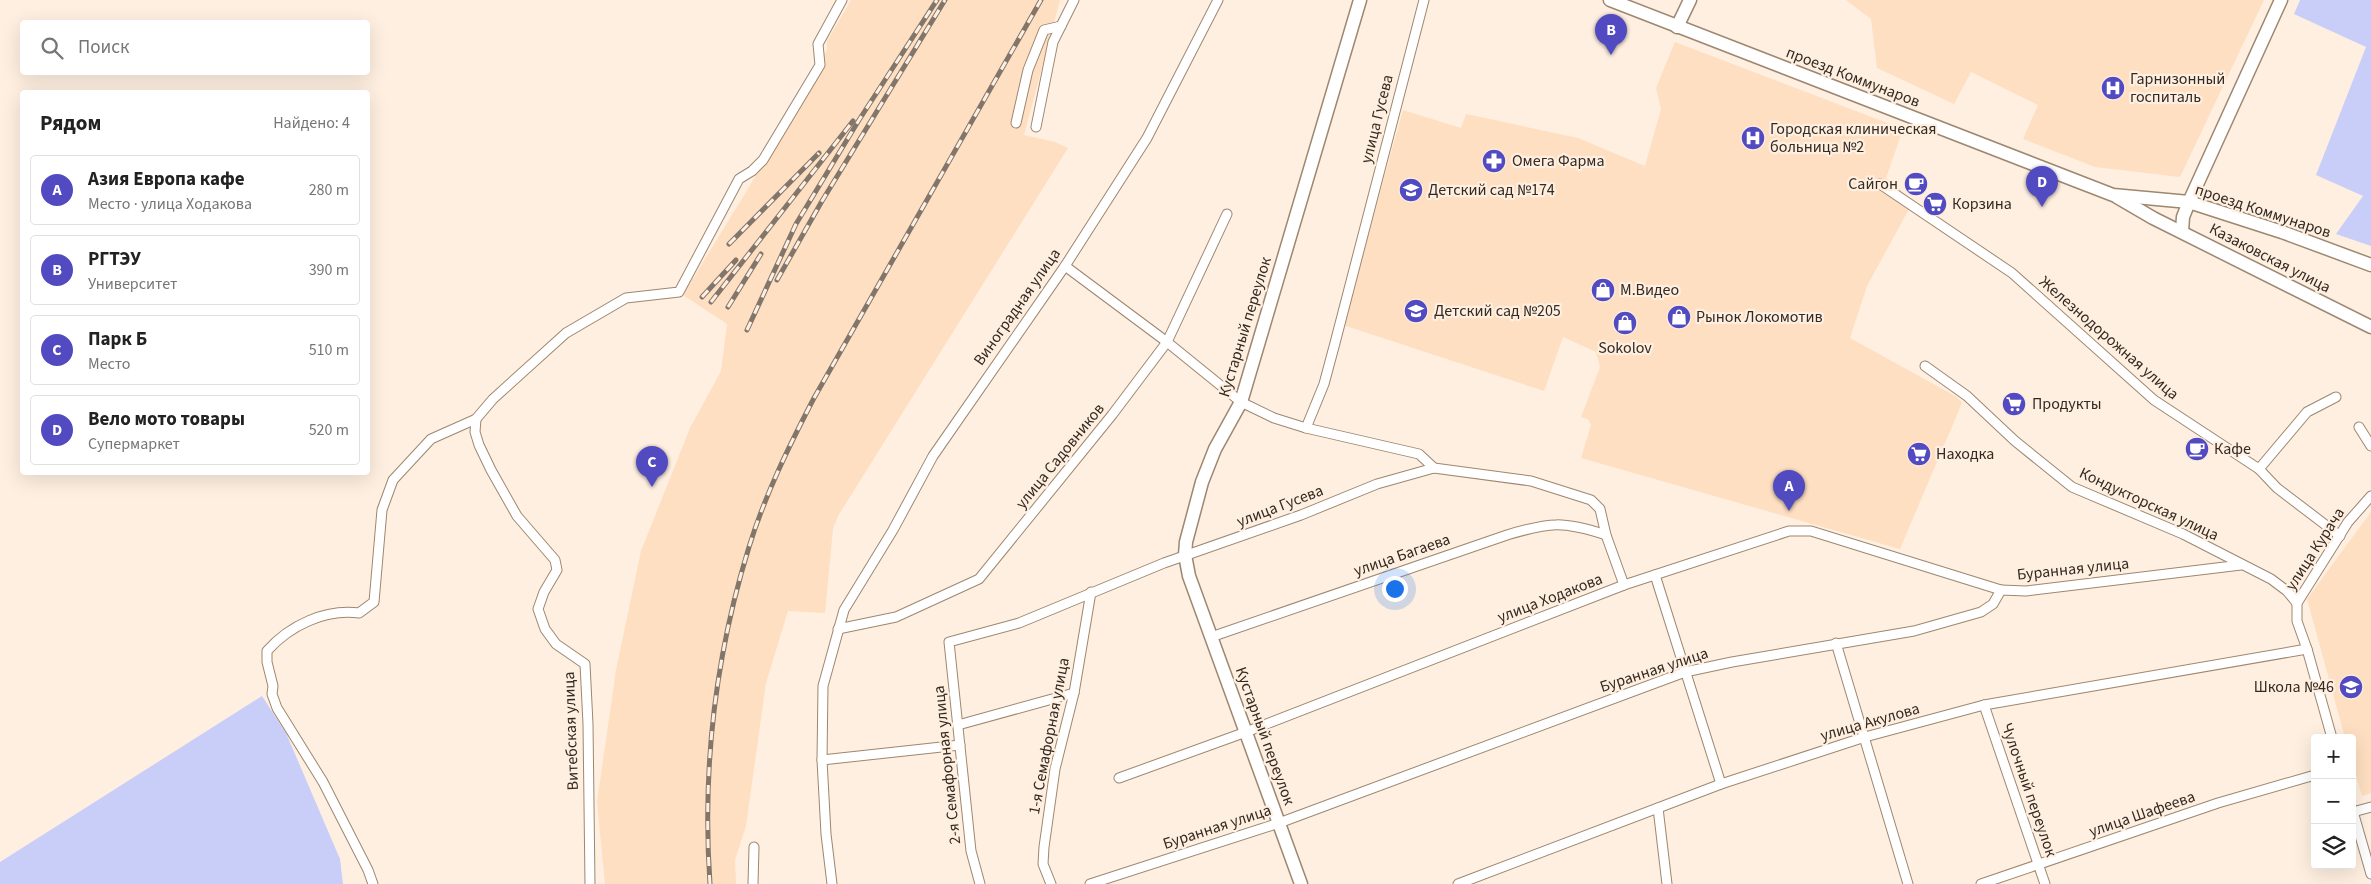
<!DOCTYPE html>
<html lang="ru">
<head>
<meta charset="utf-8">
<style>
  body { margin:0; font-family:"Source Sans 3",sans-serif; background:#f6f6f6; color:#222 }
  .controls { position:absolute; right:15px; bottom:15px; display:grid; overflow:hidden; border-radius:5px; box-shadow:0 5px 20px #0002 }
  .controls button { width:45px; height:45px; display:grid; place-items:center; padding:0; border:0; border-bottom:1px solid #e0e0e0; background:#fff; color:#222; font:25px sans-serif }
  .you { position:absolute; left:1394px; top:588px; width:18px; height:18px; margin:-12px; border:4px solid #fff; border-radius:50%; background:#1a73e8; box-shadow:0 0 0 8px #1a73e833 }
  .badge { display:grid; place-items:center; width:32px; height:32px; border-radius:50%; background:#514ac1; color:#fff; font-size:16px; font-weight:700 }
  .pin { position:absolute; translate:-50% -41px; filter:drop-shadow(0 1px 2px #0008) }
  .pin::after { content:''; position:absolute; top:26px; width:18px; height:15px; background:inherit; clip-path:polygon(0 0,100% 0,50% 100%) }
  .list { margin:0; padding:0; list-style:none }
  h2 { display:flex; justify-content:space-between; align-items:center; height:65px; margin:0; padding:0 20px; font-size:21px }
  h2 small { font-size:16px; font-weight:400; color:#767676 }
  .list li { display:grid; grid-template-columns:32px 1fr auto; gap:15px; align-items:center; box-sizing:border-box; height:70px; margin:0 10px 10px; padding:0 10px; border:1px solid #e0e0e0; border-radius:5px }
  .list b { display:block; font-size:19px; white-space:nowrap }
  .list p { margin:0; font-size:16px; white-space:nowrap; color:#767676 }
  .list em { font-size:16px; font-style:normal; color:#767676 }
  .icon { flex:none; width:28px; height:28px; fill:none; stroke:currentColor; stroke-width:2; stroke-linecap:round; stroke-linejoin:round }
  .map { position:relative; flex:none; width:2371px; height:884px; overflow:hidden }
  .search { position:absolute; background:#fff; box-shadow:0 5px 20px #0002; left:20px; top:20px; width:350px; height:55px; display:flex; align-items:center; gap:12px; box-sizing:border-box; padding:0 18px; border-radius:5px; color:#767676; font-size:19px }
  .panel { position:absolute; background:#fff; box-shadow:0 5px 20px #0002; left:20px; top:90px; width:350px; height:385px; border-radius:5px }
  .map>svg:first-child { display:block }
</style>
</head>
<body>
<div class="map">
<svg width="2371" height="884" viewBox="0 0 2371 884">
  <rect width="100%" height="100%" fill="#feefe0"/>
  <g fill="#fedfc1">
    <path d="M851,0H1060L1024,135L1055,142L1068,148L838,516L833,529L825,613L788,611L766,683L746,826L735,860L736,884H605L597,802L616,670L641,551L690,428L721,371L727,324L683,295L749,187L827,50V41Z"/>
    <path d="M1846,0H2264L2180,177L2095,167L2023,139L2038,105L1971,72L1954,104L1877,68L1871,19Z"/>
    <path d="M1675,42L1903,129L1886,178L1911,199L1909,209L1867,286L1850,338L1957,397L1962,403L1900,549L1581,458L1591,425L1588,419L1581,417L1600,367L1596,352L1563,337L1544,391L1343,325L1403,110L1461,128L1466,114L1578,138L1645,166L1661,109L1656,88Z"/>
    <path d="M2371,512V793L2362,796L2352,762V738H2345L2307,599Z"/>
  </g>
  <g fill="#c9cef9">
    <path d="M2300,0H2371V246L2336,234L2363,196L2316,175L2366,47L2294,14Z"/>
    <path d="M262,696L286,733L340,859L343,884H0V862Z"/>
  </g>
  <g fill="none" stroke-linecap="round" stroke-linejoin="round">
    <g stroke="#9d8770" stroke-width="11">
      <g id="street">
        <path d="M1016,123L1028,70L1044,30L1061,26"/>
        <path d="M1036,127L1053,42L1074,0"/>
        <path d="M1880,184L2012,273L2154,400L2259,469L2277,488L2340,536"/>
        <path d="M1065,266L1167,342L1241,402L1274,418L1306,428L1419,454L1434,468"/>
        <path d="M1925,366L1967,396L2015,441L2072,487L2183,534L2271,579L2287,591L2297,603"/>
        <path d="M2359,427L2371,446"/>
        <path d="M1306,428L1324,384L1335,343L1424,0"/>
        <path d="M2259,469L2307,412L2336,397"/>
        <path d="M1655,575L1721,784"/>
        <path d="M838,629L896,617L979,579L1112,415L1167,342L1227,214"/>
        <path d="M1211,637L1507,535C1550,522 1563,521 1606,535"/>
        <path d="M1836,643L1908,884"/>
        <path d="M1984,705L2045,884"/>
        <path d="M958,725L1074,693"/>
        <path d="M2332,738L2307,649L2297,621V603L2348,522L2371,496"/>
        <path d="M822,760L960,745"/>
        <path d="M1119,778L1246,732L1624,585L1789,531H1811L2001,590"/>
        <path d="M1658,808L1667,884"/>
        <path d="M2352,808L2371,874"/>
        <path d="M2353,812L2371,807"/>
        <path d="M373,884L368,870L323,782L277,708L272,694L273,686L267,662V651C290,625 325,609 359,613L374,602L382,510L393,480L431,439L476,419"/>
        <path d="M590,884L588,724L585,664L556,644L545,629L538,609L544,592L557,570L555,560L517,516L491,470L479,445L475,432L476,419L493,399L566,333L626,298L679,292L739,179L752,171L763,160L820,65L818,44L842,0"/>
        <path d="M753,884L754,847"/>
        <path d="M832,884L826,834L822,760L823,686L844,610L893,530L933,456L1065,266L1147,138L1218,0"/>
        <path d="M980,884L971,851L949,642L1019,623L1164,563L1301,515L1377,484L1434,468L1531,481L1591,500L1600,509L1606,535L1624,585"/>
        <path d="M1051,884L1043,864L1044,847L1055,769L1074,693L1091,592"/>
        <path d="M1090,884L1279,823L1685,672L1732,662L1914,631L1981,612L1993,604L2001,590L2026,591L2241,565"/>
        <path d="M1458,884L1721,784L1865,737L1984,705L2307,649"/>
        <path d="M1981,884L2218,803L2315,775"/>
      </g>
    </g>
    <g stroke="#9d8770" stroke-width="15">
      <g id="secondary">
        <path d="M1610,0L2113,195L2189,202L2282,232L2371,265"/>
        <path d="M1677,27L1690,0"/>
        <path d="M2117,197L2153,218L2371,327"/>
        <path d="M2182,231L2183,217L2189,202L2281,0"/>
        <path d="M1301,884L1189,576L1185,555L1186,542L1202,482L1215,449L1241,402L1360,0"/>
      </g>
    </g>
    <use href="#street" stroke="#fff" stroke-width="9"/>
    <use href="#secondary" stroke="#fff" stroke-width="12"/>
    <g stroke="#82766b" stroke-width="5">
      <g id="rail">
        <path d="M729,244L819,153"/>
        <path d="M777,280L822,201L945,0"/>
        <path d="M702,297L736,260"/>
        <path d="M711,302L853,121"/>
        <path d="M728,307L761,254"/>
        <path d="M747,330L796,224L859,120L937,0"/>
        <path d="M710,884C702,770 715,657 749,547C765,495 789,446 814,398L1041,0"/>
      </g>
    </g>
    <use href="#rail" stroke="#feefe0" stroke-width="3" stroke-dasharray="9" stroke-linecap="butt"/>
  </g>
  <defs>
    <g id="hospital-disc" transform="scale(1.25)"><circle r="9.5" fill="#514ac1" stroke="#feefe0"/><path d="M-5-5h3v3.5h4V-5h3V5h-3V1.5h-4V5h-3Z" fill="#fff"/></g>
    <g id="pharmacy-disc" transform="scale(1.25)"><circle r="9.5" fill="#514ac1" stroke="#feefe0"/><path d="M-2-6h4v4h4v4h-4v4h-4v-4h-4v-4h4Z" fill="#fff"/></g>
    <g id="cafe-disc" transform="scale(1.25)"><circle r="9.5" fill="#514ac1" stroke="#feefe0"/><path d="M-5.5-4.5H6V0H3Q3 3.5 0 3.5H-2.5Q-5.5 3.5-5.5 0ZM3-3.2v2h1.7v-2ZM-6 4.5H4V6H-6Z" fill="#fff"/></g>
    <g id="school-disc" transform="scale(1.25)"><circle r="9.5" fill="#514ac1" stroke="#feefe0"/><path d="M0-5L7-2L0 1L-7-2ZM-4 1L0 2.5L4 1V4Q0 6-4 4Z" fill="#fff"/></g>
    <g id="supermarket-disc" transform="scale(1.25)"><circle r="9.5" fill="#514ac1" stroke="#feefe0"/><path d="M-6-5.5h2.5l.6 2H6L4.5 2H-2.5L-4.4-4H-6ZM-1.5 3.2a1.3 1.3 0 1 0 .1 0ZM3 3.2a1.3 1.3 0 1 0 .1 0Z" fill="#fff"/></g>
    <g id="shop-disc" transform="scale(1.25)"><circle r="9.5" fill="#514ac1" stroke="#feefe0"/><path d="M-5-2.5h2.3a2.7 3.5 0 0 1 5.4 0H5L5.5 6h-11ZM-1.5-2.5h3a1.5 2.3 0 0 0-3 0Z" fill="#fff"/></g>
  </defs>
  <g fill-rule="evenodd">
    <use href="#hospital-disc" x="2113" y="88"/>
    <use href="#hospital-disc" x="1753" y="138"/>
    <use href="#pharmacy-disc" x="1494" y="161"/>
    <use href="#cafe-disc" x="1916" y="184"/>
    <use href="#school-disc" x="1411" y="190"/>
    <use href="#supermarket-disc" x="1935" y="204"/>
    <use href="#shop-disc" x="1603" y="290"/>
    <use href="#school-disc" x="1416" y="311"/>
    <use href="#shop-disc" x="1679" y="317"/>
    <use href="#shop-disc" x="1625" y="323"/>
    <use href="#supermarket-disc" x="2014" y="404"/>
    <use href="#cafe-disc" x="2197" y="449"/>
    <use href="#supermarket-disc" x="1919" y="454"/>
    <use href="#school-disc" x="2351" y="687"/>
  </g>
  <g text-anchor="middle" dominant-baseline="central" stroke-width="4.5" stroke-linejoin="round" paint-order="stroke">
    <g font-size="16" fill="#342a21" stroke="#feefe0">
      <text transform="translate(1853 77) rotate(21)">проезд Коммунаров</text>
      <text transform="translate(1377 119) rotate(-76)">улица Гусева</text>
      <text transform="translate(2263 211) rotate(18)">проезд Коммунаров</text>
      <text transform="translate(2270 258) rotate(27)">Казаковская улица</text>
      <text transform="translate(1017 307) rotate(-55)">Виноградная улица</text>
      <text transform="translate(1245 327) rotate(-73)">Кустарный переулок</text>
      <text transform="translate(2109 338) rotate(41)">Железнодорожная улица</text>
      <text transform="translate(1060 456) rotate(-51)">улица Садовников</text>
      <text transform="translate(2149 504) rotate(25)">Кондукторская улица</text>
      <text transform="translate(1280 506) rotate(-21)">улица Гусева</text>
      <text transform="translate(2315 549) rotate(-57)">улица Курача</text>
      <text transform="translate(1402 555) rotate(-19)">улица Багаева</text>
      <text transform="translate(2073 569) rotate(-6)">Буранная улица</text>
      <text transform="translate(1550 598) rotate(-21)">улица Ходакова</text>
      <text transform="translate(1654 670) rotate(-18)">Буранная улица</text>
      <text transform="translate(1870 722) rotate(-16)">улица Акулова</text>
      <text transform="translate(571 731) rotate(-92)">Витебская улица</text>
      <text transform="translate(1049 736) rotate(-79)">1-я Семафорная улица</text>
      <text transform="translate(1265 736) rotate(70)">Кустарный переулок</text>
      <text transform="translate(947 765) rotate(-96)">2-я Семафорная улица</text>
      <text transform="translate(2029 790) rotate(71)">Чулочный переулок</text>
      <text transform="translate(2142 814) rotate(-19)">улица Шафеева</text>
      <text transform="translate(1217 827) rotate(-18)">Буранная улица</text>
    </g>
    <g font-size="16" fill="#342a21" stroke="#feefe0" text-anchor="start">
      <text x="2130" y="79">Гарнизонный<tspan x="2130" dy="18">госпиталь</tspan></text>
      <text x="1770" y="129">Городская клиническая<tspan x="1770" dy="18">больница №2</tspan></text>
      <text x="1512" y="161">Омега Фарма</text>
      <text x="1898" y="184" text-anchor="end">Сайгон</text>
      <text x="1428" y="190">Детский сад №174</text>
      <text x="1952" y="204">Корзина</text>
      <text x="1620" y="290">М.Видео</text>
      <text x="1434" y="311">Детский сад №205</text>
      <text x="1696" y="317">Рынок Локомотив</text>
      <text x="1625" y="348" text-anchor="middle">Sokolov</text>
      <text x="2032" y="404">Продукты</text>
      <text x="2214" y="449">Кафе</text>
      <text x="1936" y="454">Находка</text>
      <text x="2334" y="687" text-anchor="end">Школа №46</text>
    </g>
  </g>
</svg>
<div class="controls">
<button>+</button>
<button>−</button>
<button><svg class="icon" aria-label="layers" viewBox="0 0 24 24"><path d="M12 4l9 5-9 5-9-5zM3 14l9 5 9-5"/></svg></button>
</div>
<div class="you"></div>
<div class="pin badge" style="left:1789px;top:511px">A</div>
<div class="pin badge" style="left:1611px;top:55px">B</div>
<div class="pin badge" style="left:652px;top:487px">C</div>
<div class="pin badge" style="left:2042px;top:207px">D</div>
<div class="search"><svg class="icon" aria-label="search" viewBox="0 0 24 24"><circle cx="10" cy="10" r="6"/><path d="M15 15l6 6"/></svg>Поиск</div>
<section class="panel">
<h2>Рядом<small>Найдено: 4</small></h2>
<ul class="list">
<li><span class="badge">A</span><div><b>Азия Европа кафе</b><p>Место · улица Ходакова</p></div><em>280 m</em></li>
<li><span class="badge">B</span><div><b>РГТЭУ</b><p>Университет</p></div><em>390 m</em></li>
<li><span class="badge">C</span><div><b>Парк Б</b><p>Место</p></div><em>510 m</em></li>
<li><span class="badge">D</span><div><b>Вело мото товары</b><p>Супермаркет</p></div><em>520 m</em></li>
</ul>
</section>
</div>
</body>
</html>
